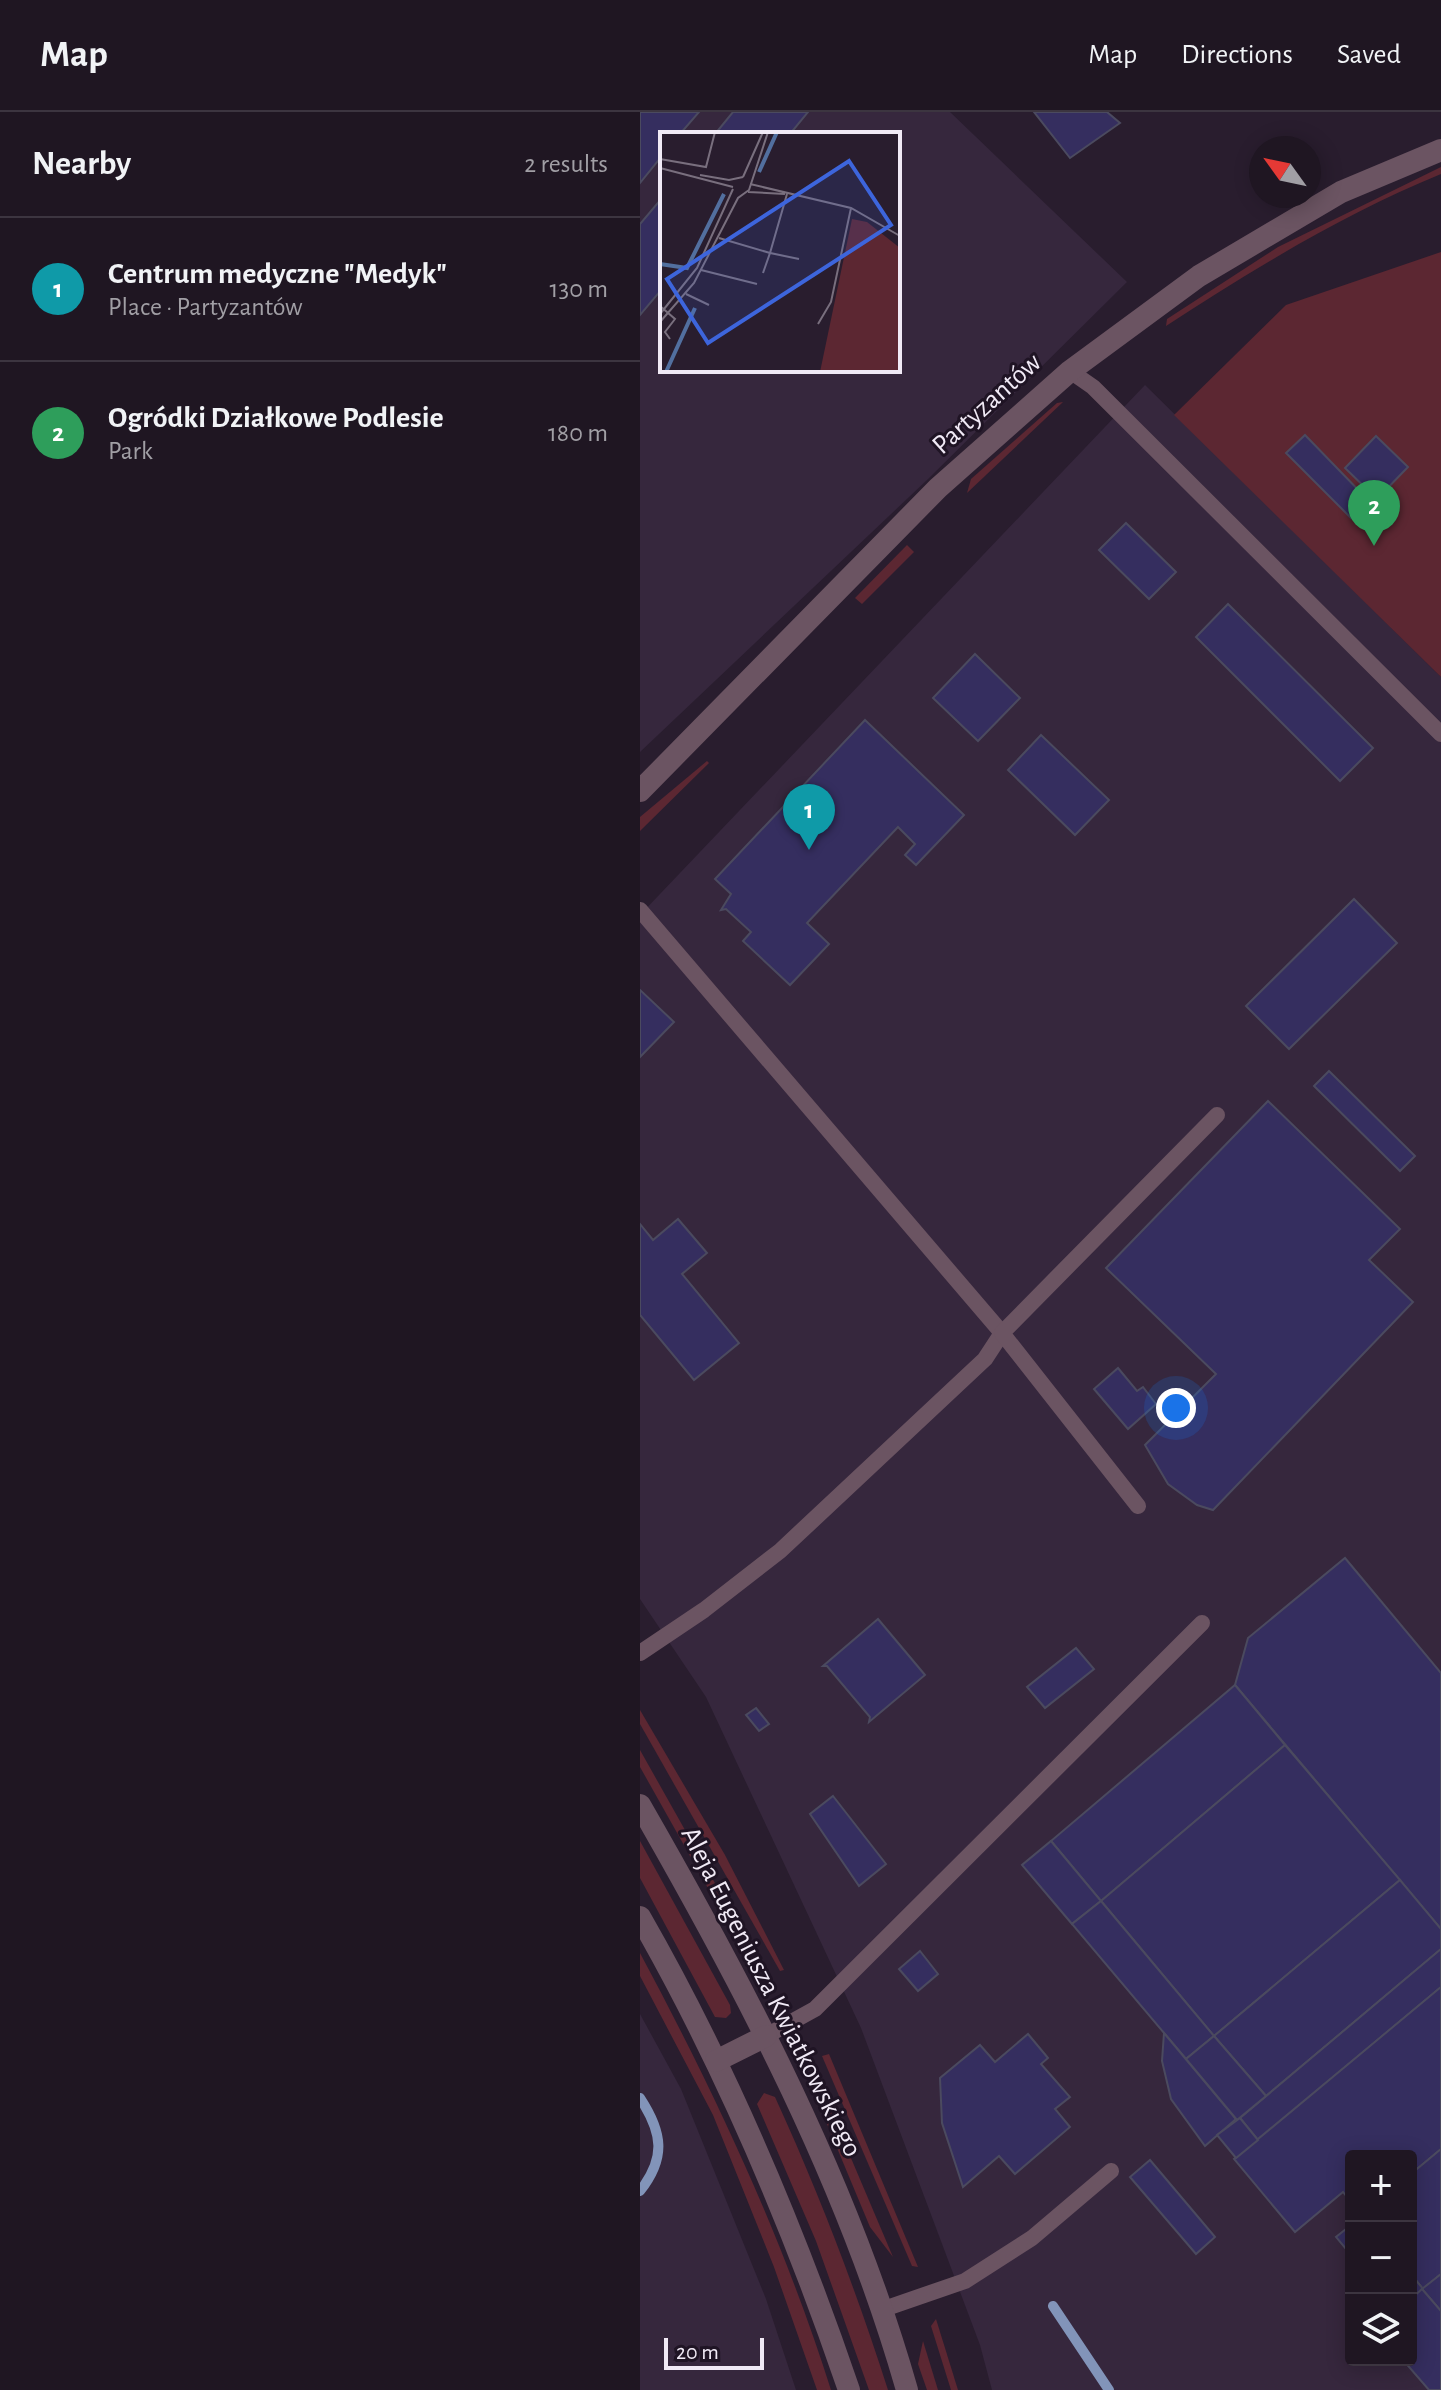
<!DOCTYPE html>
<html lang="en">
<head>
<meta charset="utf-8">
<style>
  body { margin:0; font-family:"Alegreya Sans",sans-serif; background:#271f2a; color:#f1f3f6 }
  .controls { position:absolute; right:24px; bottom:24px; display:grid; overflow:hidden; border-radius:8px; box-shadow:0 4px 20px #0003 }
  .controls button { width:72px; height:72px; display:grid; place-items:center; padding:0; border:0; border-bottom:2px solid #3c3540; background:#1f1622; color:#f1f3f6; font:40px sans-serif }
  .compass { position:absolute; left:609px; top:24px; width:72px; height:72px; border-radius:50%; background:#1f1622; box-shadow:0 4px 20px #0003; rotate:303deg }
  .scale { position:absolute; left:24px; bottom:20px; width:100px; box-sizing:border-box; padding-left:8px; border:4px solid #f1eaf6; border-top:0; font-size:22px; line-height:28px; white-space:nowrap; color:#f1eaf6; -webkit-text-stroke:6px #1f1424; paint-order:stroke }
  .you { position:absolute; left:536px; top:1296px; width:28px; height:28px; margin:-20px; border:6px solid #fff; border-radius:50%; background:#1a73e8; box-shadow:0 0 0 12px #1a73e833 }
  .badge { display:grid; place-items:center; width:52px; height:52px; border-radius:50%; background:#7c3aed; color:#fff; font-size:26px; font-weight:700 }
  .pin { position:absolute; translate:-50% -66px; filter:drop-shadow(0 2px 4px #0008) }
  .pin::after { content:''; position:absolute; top:42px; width:28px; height:24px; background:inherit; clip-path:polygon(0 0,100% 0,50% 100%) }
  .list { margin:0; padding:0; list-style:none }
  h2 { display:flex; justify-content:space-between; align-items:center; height:104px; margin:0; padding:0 32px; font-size:34px }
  h2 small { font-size:26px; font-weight:400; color:#a19fa5 }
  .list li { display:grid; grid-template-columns:52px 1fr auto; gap:24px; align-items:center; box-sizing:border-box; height:144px; padding:0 32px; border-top:2px solid #3c3540 }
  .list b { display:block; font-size:30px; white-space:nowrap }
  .list p { margin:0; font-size:26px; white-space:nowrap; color:#a19fa5 }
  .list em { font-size:26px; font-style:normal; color:#a19fa5 }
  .icon { flex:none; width:44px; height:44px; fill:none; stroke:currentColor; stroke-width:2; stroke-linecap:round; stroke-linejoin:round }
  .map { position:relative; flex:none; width:801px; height:2278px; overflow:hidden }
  header { display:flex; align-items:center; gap:48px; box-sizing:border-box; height:112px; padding:0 40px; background:#1f1622; border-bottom:2px solid #3c3540 }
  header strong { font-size:38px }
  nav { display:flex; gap:44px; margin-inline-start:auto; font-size:28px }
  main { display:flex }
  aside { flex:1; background:#1f1622 }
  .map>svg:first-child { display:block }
</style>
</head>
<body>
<header>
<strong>Map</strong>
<nav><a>Map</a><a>Directions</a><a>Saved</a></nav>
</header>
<main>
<aside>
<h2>Nearby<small>2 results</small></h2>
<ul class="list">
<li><span class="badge" style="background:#0f9aa8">1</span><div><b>Centrum medyczne &quot;Medyk&quot;</b><p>Place · Partyzantów</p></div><em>130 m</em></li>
<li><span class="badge" style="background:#2e9e5b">2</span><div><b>Ogródki Działkowe Podlesie</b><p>Park</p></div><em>180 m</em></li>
</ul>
</aside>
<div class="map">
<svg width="801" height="2278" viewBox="0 0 801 2278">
  <rect width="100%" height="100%" fill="#291d2e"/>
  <g fill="#36273d" fill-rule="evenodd">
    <path d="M0,0H310L487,170L288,367L0,640ZM22,22H258V258H22Z"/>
    <path d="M505,273L801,565V2278H352L340,2233L221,1916L66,1585L0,1487V803ZM711,2044H771V2248H711Z"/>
    <path d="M0,1902L41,1977L126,2187L156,2278H0Z"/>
  </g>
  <g fill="#5c2732">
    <path d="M801,55V62C703,102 614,157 526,214L527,207L638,135Z"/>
    <path d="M801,140V565L534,303L646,193Z"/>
    <path d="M423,290L327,381L331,367L417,291Z"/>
    <path d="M267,433L274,440L222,492L215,486Z"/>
    <path d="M67,649L69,651L0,719V705Z"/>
    <path d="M0,1598L85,1743L144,1858L140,1859L0,1612Z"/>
    <path d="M0,1638L121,1853L104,1840L0,1655Z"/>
    <path d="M0,1729L90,1893L91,1901L86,1906L75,1905L0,1766Z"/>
    <path d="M0,1841C75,1981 143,2126 191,2278H177L134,2155L73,2003L0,1864Z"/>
    <path d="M189,1942L278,2155L272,2154L182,1944Z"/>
    <path d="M177,1966L253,2145L230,2115L177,1988Z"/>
    <path d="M124,1981L135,1985C179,2081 216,2178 248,2278H229L176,2129L117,1992Z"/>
    <path d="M296,2207L318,2278H311L291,2214Z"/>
    <path d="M283,2229L298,2278H287L278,2252Z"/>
  </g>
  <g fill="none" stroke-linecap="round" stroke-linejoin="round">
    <g stroke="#8294b9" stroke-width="10">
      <path d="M0,1986C23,2021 26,2046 0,2079"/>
      <path d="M413,2194L469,2278"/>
    </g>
  </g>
  <g fill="#352e5f" stroke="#4b4a5f" stroke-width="2">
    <path d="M0,0H59L40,22H22V44L0,71Z"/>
    <path d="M93,0H168L150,22H75Z"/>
    <path d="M394,0H467L480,11L430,46Z"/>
    <path d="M22,86V177L0,203V112Z"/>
    <path d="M665,323L729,389L711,406L646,341Z"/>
    <path d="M736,324L768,355L737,387L705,356Z"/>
    <path d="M486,411L536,460L509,487L459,438Z"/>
    <path d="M588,492L733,636L700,669L556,525Z"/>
    <path d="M335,542L380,586L338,629L293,586Z"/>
    <path d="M225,608L324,703L276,753L265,743L275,732L258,715L167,811L189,832L150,873L103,829L111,820L86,797L81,798L91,782L75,767Z"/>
    <path d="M401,623L469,688L435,723L368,658Z"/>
    <path d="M714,787L757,831L649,937L606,894Z"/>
    <path d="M0,878L34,910L0,945Z"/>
    <path d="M689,959L775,1044L760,1059L674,974Z"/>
    <path d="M628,989L760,1117L729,1148L773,1190L573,1398L557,1393L528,1372L505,1333L576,1262L466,1156Z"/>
    <path d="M38,1107L67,1141L42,1162L99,1231L54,1268L0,1203V1112L13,1128Z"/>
    <path d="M478,1256L497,1279L503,1275L516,1292L488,1317L454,1277Z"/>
    <path d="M705,1446L801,1561V1817L595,1573L608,1526Z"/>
    <path d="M238,1507L285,1563L229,1610L230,1605L187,1554H183Z"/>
    <path d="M436,1536L454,1557L405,1596L387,1575Z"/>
    <path d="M595,1573L645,1633L461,1789L411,1729Z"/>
    <path d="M116,1596L129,1612L119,1619L106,1603Z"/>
    <path d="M645,1633L760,1768L574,1924L461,1789Z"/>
    <path d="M193,1684L246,1752L219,1774L170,1702Z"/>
    <path d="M411,1729L461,1789L432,1812L382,1753Z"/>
    <path d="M760,1768L801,1817V1837L626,1984L574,1924Z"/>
    <path d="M461,1789L574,1924L546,1947L432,1812Z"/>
    <path d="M801,1837V1875L618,2028L600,2006Z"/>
    <path d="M280,1839L298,1862L278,1879L259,1857Z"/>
    <path d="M801,1875V2037L771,2062V2044H711V2090L703,2080L655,2120L594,2047Z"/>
    <path d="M524,1921L596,2007L565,2034L531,1987L522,1949Z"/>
    <path d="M388,1922L408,1946L401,1952L430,1985L415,1997L430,2015L375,2062L359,2044L323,2075L302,2011L300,1966L340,1933L355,1950Z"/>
    <path d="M574,1924L626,1984L597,2008L546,1947Z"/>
    <path d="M600,2006L618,2028L596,2046L577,2023Z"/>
    <path d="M801,2037V2162L783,2177L771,2162V2062Z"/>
    <path d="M510,2048L575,2125L556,2142L490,2065Z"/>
    <path d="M711,2113V2143L696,2125Z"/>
    <path d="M771,2162L783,2177L771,2187Z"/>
    <path d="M801,2162V2199L782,2177Z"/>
    <path d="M782,2177L801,2199V2278H789L763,2248H771V2187Z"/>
  </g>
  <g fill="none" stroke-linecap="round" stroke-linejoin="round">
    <g stroke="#6b5462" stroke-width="16">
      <path d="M430,259L453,275L801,622"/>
      <path d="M0,798L362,1221L345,1247L140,1439L64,1498L0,1541"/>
      <path d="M498,1394L362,1221L577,1003"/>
      <path d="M126,1924L175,1897L562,1511"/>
      <path d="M241,2198L325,2169L392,2126L471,2059"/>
    </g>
    <g stroke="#6b5462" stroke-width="22">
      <path d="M0,679L298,376L430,259L559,164L701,80L801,38"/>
      <path d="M0,1693C107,1879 208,2071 267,2278"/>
      <path d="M0,1805C86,1955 153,2114 209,2278"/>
      <path d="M76,1949L126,1924"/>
    </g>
  </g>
  <g text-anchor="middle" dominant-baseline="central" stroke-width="6" stroke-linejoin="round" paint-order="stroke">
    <g font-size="28" fill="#f1eaf6" stroke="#1f1424">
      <text transform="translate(347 292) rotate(-42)">Partyzantów</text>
      <text transform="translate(131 1880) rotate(63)">Aleja Eugeniusza Kwiatkowskiego</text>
    </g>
  </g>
  <g transform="translate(20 20)">
    <rect width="240" height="240" fill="#291d2e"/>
    <path d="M192,87L207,90L240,116V240H160Z" fill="#5c2732"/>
    <path fill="none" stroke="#526f9f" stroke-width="4" d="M99,40L117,0M0,132L27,136L64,62M6,240L35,176"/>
    <path fill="none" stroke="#796f7e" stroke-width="2" d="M0,27L46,35L55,0M0,36L73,55M40,43L69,48L83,45M83,45L103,0M90,52L191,76L240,104M88,60L125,62M59,106L110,121L127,62M41,138L97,152M103,141L110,121L139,127M26,162L49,173M0,174L15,187L5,200L10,207M0,182L37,136L73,57M0,190L34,151L78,66L89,58L108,0M158,192L171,170L191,76"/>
    <path fill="#3d65dc" fill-opacity="0.15" stroke="#3d65dc" stroke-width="4" d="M189,29L231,93L48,211L7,147Z"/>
    <rect width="240" height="240" fill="none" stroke="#f1eaf6" stroke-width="4"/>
  </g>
</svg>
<div class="controls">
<button>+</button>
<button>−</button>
<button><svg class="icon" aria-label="layers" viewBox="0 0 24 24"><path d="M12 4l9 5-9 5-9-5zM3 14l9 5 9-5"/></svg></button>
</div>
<svg class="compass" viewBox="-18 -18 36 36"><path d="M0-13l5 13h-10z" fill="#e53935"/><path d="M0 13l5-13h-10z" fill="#a19fa5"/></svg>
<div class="scale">20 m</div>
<div class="you"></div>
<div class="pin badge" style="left:169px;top:738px;background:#0f9aa8">1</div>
<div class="pin badge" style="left:734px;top:434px;background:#2e9e5b">2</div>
</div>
</main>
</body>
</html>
